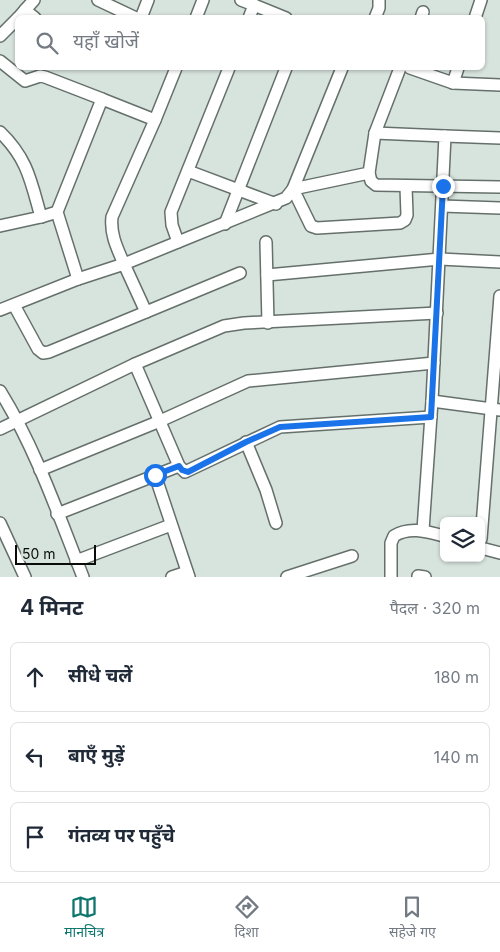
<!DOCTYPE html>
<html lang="hi">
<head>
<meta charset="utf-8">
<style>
  body { margin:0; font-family:Inter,"Noto Sans Devanagari",sans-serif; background:#f6f6f7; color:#1f2937 }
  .controls { position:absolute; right:15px; bottom:15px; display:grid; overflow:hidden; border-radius:8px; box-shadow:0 1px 4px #0004 }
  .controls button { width:45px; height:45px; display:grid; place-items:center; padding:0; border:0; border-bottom:1px solid #e0e1e3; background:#fff; color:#1f2937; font:25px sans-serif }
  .scale { position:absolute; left:15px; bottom:12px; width:81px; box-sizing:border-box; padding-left:5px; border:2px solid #090c0b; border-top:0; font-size:14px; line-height:18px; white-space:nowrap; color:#090c0b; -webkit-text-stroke:4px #d7e3dd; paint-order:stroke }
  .stop { position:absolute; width:15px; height:15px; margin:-11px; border:4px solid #1a73e8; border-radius:50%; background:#fff }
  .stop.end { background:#1a73e8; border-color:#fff; box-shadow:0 1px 5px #0008 }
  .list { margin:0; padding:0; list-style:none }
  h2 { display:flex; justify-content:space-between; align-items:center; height:65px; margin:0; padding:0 20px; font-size:21px }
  h2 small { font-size:16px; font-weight:400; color:#747a83 }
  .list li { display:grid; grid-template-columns:32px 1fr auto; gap:15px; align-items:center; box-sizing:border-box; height:70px; margin:0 10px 10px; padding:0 10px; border:1px solid #e0e1e3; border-radius:8px }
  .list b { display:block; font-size:19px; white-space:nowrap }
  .list em { font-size:16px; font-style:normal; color:#747a83 }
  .icon { flex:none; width:28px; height:28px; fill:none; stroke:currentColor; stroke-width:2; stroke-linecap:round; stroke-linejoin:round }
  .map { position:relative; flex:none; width:500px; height:577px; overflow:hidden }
  .search { position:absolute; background:#fff; box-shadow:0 1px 4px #0004; left:15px; right:15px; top:15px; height:55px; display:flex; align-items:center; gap:12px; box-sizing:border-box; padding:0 18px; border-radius:8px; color:#747a83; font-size:19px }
  .sheet { height:305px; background:#fff }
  nav { display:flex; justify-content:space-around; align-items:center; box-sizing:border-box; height:70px; border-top:1px solid #e0e1e3; background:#fff; font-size:14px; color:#747a83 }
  nav a { display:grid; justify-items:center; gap:2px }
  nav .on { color:#0f766e }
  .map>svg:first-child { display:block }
</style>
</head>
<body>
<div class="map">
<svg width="500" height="577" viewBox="0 0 500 577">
  <rect width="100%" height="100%" fill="#d7e3dd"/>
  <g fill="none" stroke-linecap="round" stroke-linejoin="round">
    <g stroke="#65706b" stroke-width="14">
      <g id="minor">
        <path d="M98,0L136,18"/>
        <path d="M241,0L254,5L249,18"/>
        <path d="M254,5L286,18"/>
        <path d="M25,10L34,0"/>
        <path d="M18,18L25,10L35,18"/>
        <path d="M141,18L148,0"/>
        <path d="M196,18L203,0"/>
        <path d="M375,18L379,8V0"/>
        <path d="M421,18L423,12"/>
        <path d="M475,18L481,0"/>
        <path d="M0,36L18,18"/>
        <path d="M0,61L25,81L40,76L45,77L102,99"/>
        <path d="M229,68L171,212L172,225L178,242L124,264L146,312L240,273"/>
        <path d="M400,68L375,133L369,173L293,189L311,226L317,228L400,223L405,220L407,215L406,187"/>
        <path d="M410,68L453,83L458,68"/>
        <path d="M453,83L500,85"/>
        <path d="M0,132C28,159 31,182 41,217L0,226"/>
        <path d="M375,133L445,136L432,401L423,530"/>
        <path d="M445,136L500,138"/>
        <path d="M188,171L276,204"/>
        <path d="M369,173L371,181L376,185L500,187"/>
        <path d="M442,206L500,208"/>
        <path d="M57,212L78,279"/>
        <path d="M41,217L57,212L102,99L155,120L176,68"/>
        <path d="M225,224L286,68"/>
        <path d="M178,242L286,198L293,189L342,68"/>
        <path d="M266,242L268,323"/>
        <path d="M267,275L440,259L500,262"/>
        <path d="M14,305L38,349L43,353L49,352L146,312"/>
        <path d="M0,310L78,279L124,264C117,248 110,234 112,217L155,120"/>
        <path d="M135,364L179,466L185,472L280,427L431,417"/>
        <path d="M0,391C36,449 58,514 83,577"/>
        <path d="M432,401L500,410"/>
        <path d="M0,429L135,364L224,326L244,323L437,313"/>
        <path d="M246,442L266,490L276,523"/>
        <path d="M40,470L160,421L248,381L434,363"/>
        <path d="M155,475L189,577"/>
        <path d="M57,514L179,466"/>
        <path d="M0,523L25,577"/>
        <path d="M481,539L500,296"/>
        <path d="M481,548L500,553"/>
        <path d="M76,561L171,525"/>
        <path d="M418,576L425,577"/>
        <path d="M172,577L187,572"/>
        <path d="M287,577L352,556"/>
        <path d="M391,577V543L394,536C410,526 428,532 444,536"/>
      </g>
    </g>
    <use href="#minor" stroke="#fff" stroke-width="11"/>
  </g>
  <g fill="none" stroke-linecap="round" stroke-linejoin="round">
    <path stroke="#1a73e8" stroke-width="6" d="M155,475L179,466L182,470L188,472L246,442L280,427L431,417L443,186"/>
  </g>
</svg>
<div class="controls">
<button><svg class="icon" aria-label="layers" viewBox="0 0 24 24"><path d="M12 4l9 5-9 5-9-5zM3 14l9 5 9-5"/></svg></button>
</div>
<div class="scale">50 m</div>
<div class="stop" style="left:155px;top:475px"></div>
<div class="stop end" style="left:443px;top:186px"></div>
<div class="search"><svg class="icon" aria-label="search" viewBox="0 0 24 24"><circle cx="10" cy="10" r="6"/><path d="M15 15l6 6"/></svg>यहाँ खोजें</div>
</div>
<section class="sheet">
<h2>4 मिनट<small>पैदल · 320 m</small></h2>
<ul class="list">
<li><svg class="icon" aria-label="ahead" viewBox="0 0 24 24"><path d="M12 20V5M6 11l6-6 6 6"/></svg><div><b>सीधे चलें</b></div><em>180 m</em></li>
<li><svg class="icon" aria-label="left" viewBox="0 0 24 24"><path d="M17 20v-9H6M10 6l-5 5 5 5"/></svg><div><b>बाएँ मुड़ें</b></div><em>140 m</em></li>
<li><svg class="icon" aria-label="arrive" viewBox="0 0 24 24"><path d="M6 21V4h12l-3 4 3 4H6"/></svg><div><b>गंतव्य पर पहुँचे</b></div></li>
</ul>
</section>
<nav>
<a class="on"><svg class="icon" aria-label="map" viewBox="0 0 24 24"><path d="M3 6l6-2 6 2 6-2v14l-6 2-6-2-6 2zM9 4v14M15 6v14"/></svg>मानचित्र</a>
<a><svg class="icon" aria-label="directions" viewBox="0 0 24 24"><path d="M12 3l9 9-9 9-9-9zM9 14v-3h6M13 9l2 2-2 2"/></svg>दिशा</a>
<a><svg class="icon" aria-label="saved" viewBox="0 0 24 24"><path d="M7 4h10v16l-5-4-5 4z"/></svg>सहेजे गए</a>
</nav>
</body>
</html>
